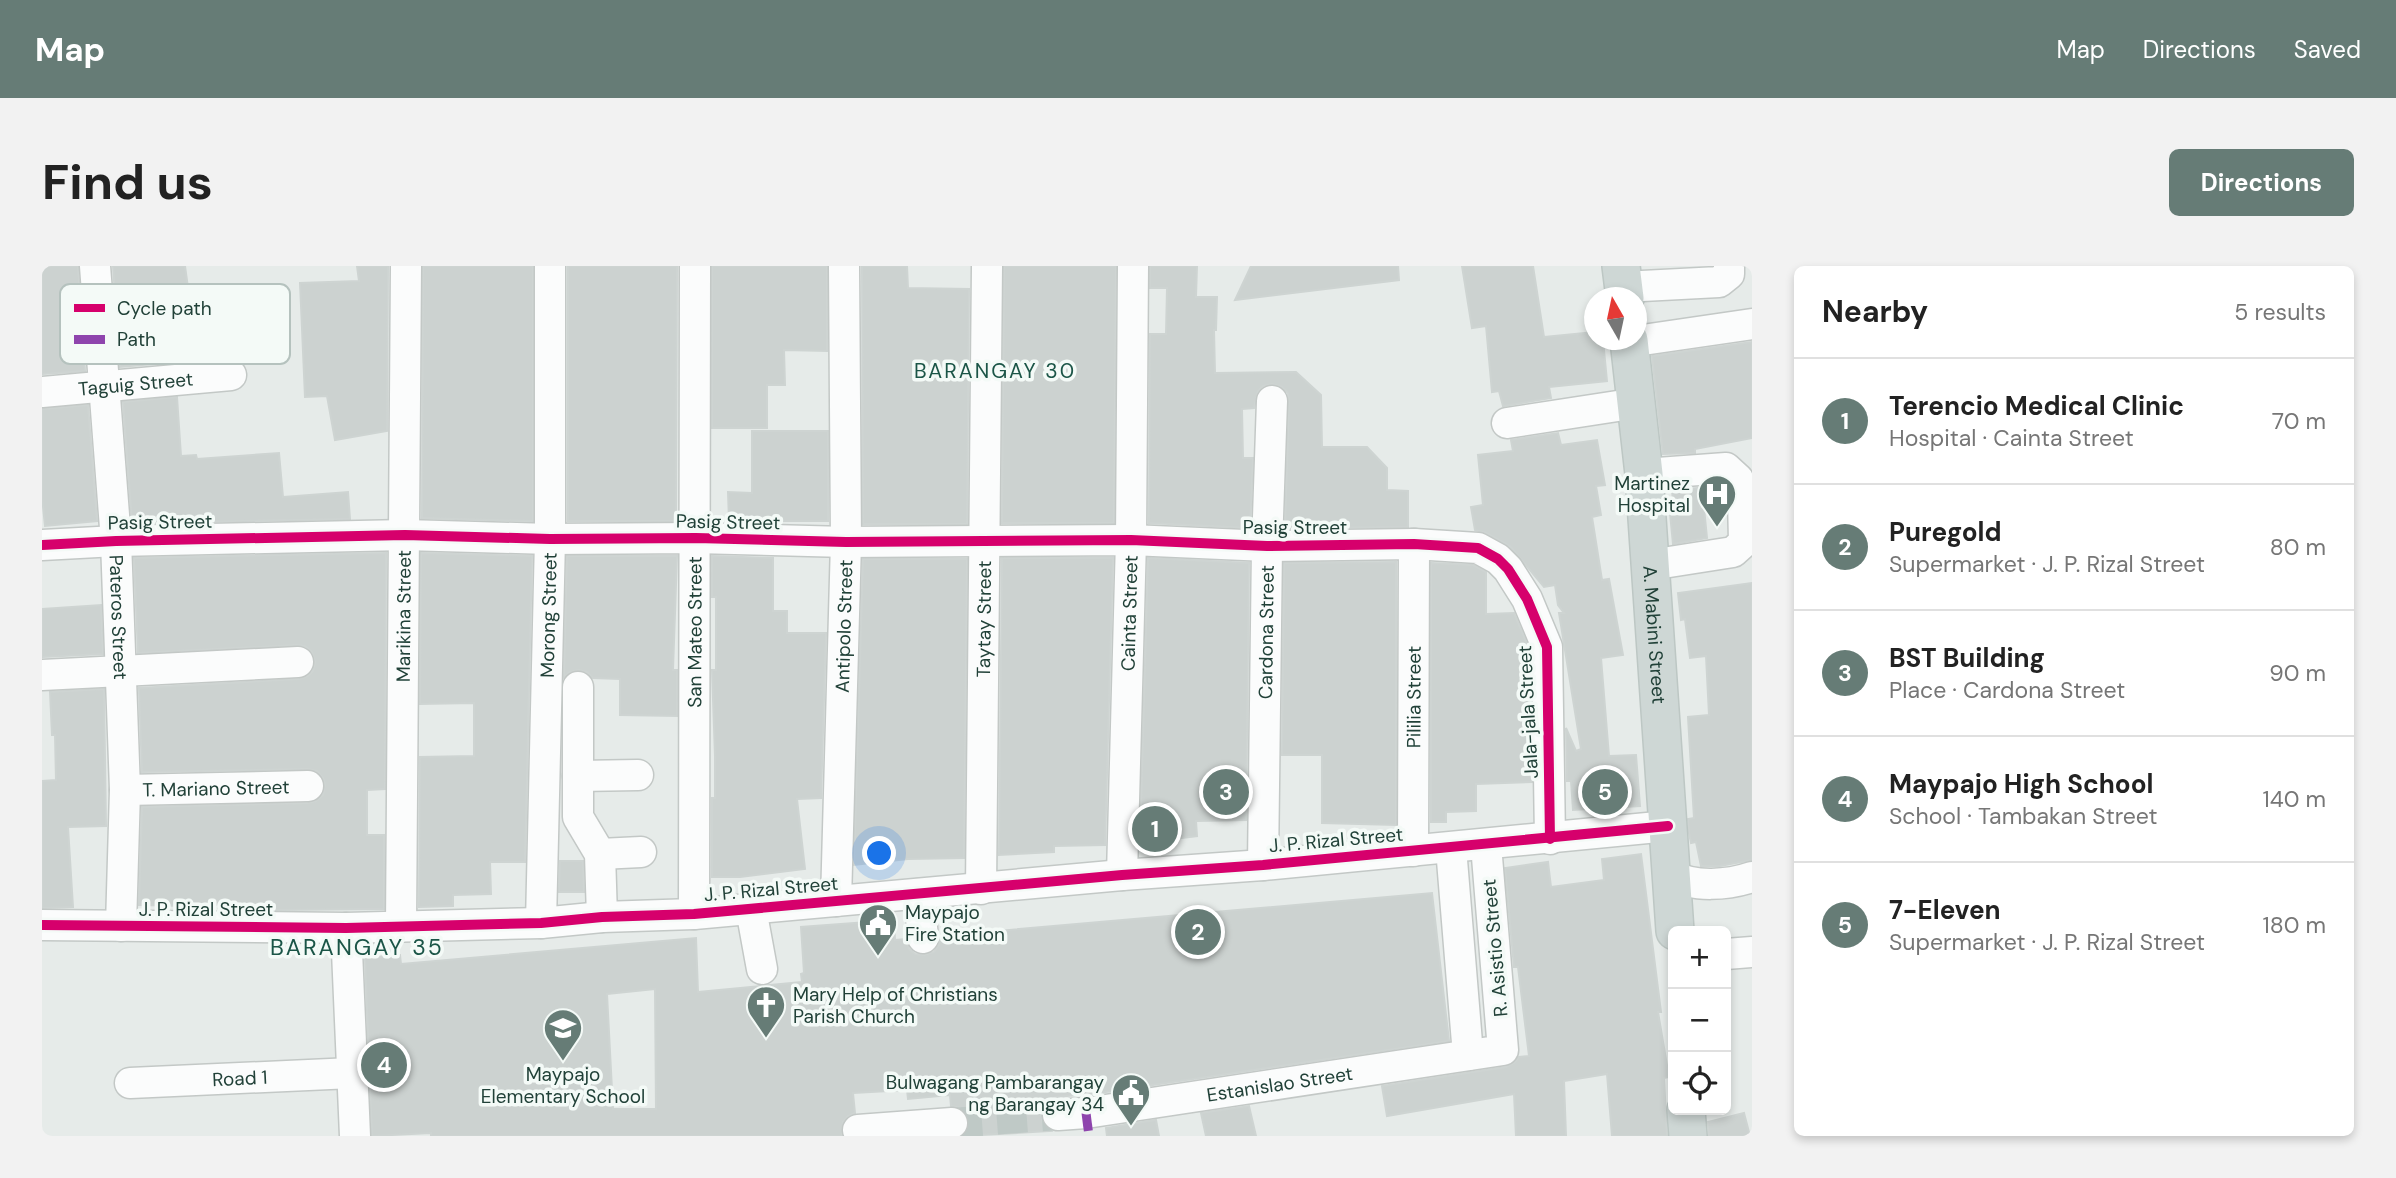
<!DOCTYPE html>
<html lang="en">
<head>
<meta charset="utf-8">
<style>
  body { margin:0; font-family:"DM Sans",sans-serif; background:#f2f2f2; color:#222 }
  .controls { position:absolute; right:21px; bottom:21px; display:grid; overflow:hidden; border-radius:10px; box-shadow:0 4px 10px #0003 }
  .controls button { width:63px; height:63px; display:grid; place-items:center; padding:0; border:0; border-bottom:2px solid #e0e0e0; background:#fff; color:#222; font:35px sans-serif }
  .compass { position:absolute; left:1542px; top:21px; width:63px; height:63px; border-radius:50%; background:#fff; box-shadow:0 4px 10px #0003; rotate:351deg }
  .you { position:absolute; left:838px; top:588px; width:24px; height:24px; margin:-18px; border:5px solid #fff; border-radius:50%; background:#1a73e8; box-shadow:0 0 0 10px #1a73e833 }
  .badge { display:grid; place-items:center; width:46px; height:46px; border-radius:50%; background:#667c76; color:#fff; font-size:23px; font-weight:700 }
  .pin { position:absolute; translate:-50% -50%; border:4px solid #fff; box-shadow:0 2px 7px #0006 }
  .list { margin:0; padding:0; list-style:none }
  h2 { display:flex; justify-content:space-between; align-items:center; height:91px; margin:0; padding:0 28px; font-size:30px }
  h2 small { font-size:23px; font-weight:400; color:#767676 }
  .list li { display:grid; grid-template-columns:46px 1fr auto; gap:21px; align-items:center; box-sizing:border-box; height:126px; padding:0 28px; border-top:2px solid #e0e0e0 }
  .list b { display:block; font-size:26px; white-space:nowrap }
  .list p { margin:0; font-size:23px; white-space:nowrap; color:#767676 }
  .list em { font-size:23px; font-style:normal; color:#767676 }
  .icon { flex:none; width:38px; height:38px; fill:none; stroke:currentColor; stroke-width:2; stroke-linecap:round; stroke-linejoin:round }
  .map { position:relative; flex:none; width:1710px; height:870px; overflow:hidden; border-radius:10px }
  header { display:flex; align-items:center; gap:42px; box-sizing:border-box; height:98px; padding:0 35px; background:#667c76; color:#fff }
  header strong { font-size:33px }
  nav { display:flex; gap:38px; margin-inline-start:auto; font-size:24px }
  .intro { display:flex; align-items:center; justify-content:space-between; box-sizing:border-box; height:168px; padding:0 42px }
  h1 { margin:0; font-size:49px }
  .button { padding:18px 32px; border-radius:10px; background:#667c76; color:#fff; font-size:24px; font-weight:700 }
  main { display:flex; gap:42px; padding:0 42px }
  aside { flex:1; background:#fff; border-radius:10px; box-shadow:0 4px 10px #0003 }
  .map>svg:first-child { display:block }
</style>
</head>
<body>
<header>
<strong>Map</strong>
<nav><a>Map</a><a>Directions</a><a>Saved</a></nav>
</header>
<div class="intro"><h1>Find us</h1><a class="button">Directions</a></div>
<main>
<div class="map">
<svg width="1710" height="870" viewBox="0 0 1710 870">
  <rect width="100%" height="100%" fill="#e6ebe9"/>
  <g fill="#ccd2d0" stroke="#ced4d2" stroke-width="2" fill-rule="evenodd">
    <path d="M0,0H36L43,105L0,108Z"/>
    <path d="M71,0H143L156,94L78,101Z"/>
    <path d="M315,0H346L345,165L293,174L285,130L263,131L258,17L317,15Z"/>
    <path d="M381,0H491V255L380,252Z"/>
    <path d="M526,0H635L634,255H526Z"/>
    <path d="M670,0H785V85L742,84L743,119H725V162H670Z"/>
    <path d="M820,0H865L866,22L927,23L925,258H821Z"/>
    <path d="M962,0H1074L1072,257H960Z"/>
    <path d="M1108,0H1155L1154,31H1175L1174,64H1172L1173,107L1254,106L1279,129L1280,181H1325L1345,202V224L1366,225V261L1243,262L1247,136L1246,127L1240,121L1230,118L1221,120L1216,125L1212,142L1200,143L1201,192H1211L1208,262L1107,257L1108,68H1124L1125,22H1108Z"/>
    <path d="M1209,0H1356L1357,14L1193,34Z"/>
    <path d="M1420,0H1491L1502,71L1552,66V74H1561L1565,115L1507,121L1509,132L1461,140L1457,125L1450,126L1444,60L1430,62Z"/>
    <path d="M1710,76V172L1653,183V187L1621,188L1610,90Z"/>
    <path d="M135,131L139,190L154,189L155,193L237,187L241,231L306,226L308,253L90,257L81,136Z"/>
    <path d="M46,139L55,255L3,260L0,231V143Z"/>
    <path d="M710,165H786V255H687L686,226L710,227Z"/>
    <path d="M1516,167L1519,179L1555,174L1563,219L1554,220L1559,249L1550,251L1560,314L1567,313L1581,389L1559,392L1567,490L1594,489L1598,540L1531,544L1529,515H1525L1524,462L1534,485L1539,483L1517,347H1522L1516,339L1513,319L1502,321L1468,280L1444,267L1433,264L1429,241L1441,239L1436,189L1471,185L1469,174Z"/>
    <path d="M1656,222L1658,243L1662,242L1665,272L1631,278L1628,247L1632,246L1630,224Z"/>
    <path d="M344,287L343,523L325,524V569H342V643L231,644V636L146,640L97,639L100,541L266,537L274,535L281,529L283,519L281,512L275,505L266,503L100,506L97,422L257,413L266,410L271,405L273,396L270,386L263,380L255,379L96,387L92,292Z"/>
    <path d="M379,287L490,290L483,596H448L449,628L411,629V640L377,641L378,491L432,490V437L378,438Z"/>
    <path d="M525,290H635L631,404H635V450L578,449V413L551,412L545,406L537,404L528,406L522,411Z"/>
    <path d="M670,290L731,292V345H745V367H784L779,532L755,533L763,603L698,611H670V532H673V490L670,404H674V331H670Z"/>
    <path d="M960,292H1071L1063,579L1012,580V586L957,589Z"/>
    <path d="M1106,292L1207,297L1204,554L1154,555L1155,570L1098,577Z"/>
    <path d="M821,293H925L922,592L866,593L812,599Z"/>
    <path d="M1354,296V559L1280,557V489H1240L1242,297Z"/>
    <path d="M1389,297L1431,299L1444,306V348L1472,347L1488,385L1490,516L1434,518V545L1404,546V556H1389Z"/>
    <path d="M1710,317V594L1678,600H1659L1654,576L1649,577L1647,567L1646,553L1652,552L1646,451L1667,449L1664,390L1648,392L1643,353L1639,354L1636,327Z"/>
    <path d="M59,339L61,388L0,391V343Z"/>
    <path d="M62,423L64,560L26,561L31,641L0,642V515L14,514L13,469H10L8,426Z"/>
    <path d="M1599,588L1619,746H1616L1627,811L1622,812L1625,870H1570L1565,808L1522,815L1524,870H1474L1472,828L1345,850L1340,820L1464,801L1472,797L1477,791L1487,790L1476,701H1472L1463,602L1506,596L1509,621L1562,614L1560,593Z"/>
    <path d="M518,595H541L542,626H517Z"/>
    <path d="M1390,627L1407,775L1057,827L1014,831L1006,835L1001,841L999,850L1001,858L1009,865L921,870L926,864L927,855L925,848L918,842L909,840L908,829L866,833L865,824L811,827L813,847L806,850L801,856L800,870H389V867L330,870L323,692L358,689L359,698L654,672L656,726L760,716L759,708L762,707L759,661L852,654L853,674L864,673L867,683L873,688L882,689L892,686L897,679L898,670ZM613,723L614,843H571L565,728Z"/>
    <path d="M1207,840L1214,870H1164L1159,847Z"/>
    <path d="M1702,847L1708,870H1667L1666,856Z"/>
    <path d="M1114,854L1117,870H1065L1064,862Z"/>
  </g>
  <g fill="none" stroke-linecap="round" stroke-linejoin="round">
    <path stroke="#bfc9c6" stroke-width="30" stroke-dasharray="30 15" stroke-linecap="butt" d="M910,857L1016,849"/>
    <g stroke="#c3c8c6" stroke-width="33">
      <g id="minor">
        <path id="s1" d="M53,0L74,275L83,524L79,660"/>
        <path d="M1581,21L1677,16L1687,8V0"/>
        <path d="M1587,76L1710,58"/>
        <path id="s2" d="M0,126L189,109"/>
        <path d="M1465,157L1595,137"/>
        <path d="M1602,208L1684,202L1696,213L1701,232L1702,276L1691,286L1608,299"/>
        <path d="M0,279L74,275L363,269L508,273L654,272L804,276L1089,274L1225,280L1372,278L1436,282L1456,293L1466,303L1485,333L1505,381L1508,573"/>
        <path d="M0,409L256,396"/>
        <path d="M536,421V551L558,588L560,651"/>
        <path d="M536,510L596,509"/>
        <path id="s3" d="M83,524L266,520"/>
        <path d="M1409,582L1426,789"/>
        <path id="s4" d="M1371,585L1372,278"/>
        <path d="M558,588L599,586"/>
        <path id="s5" d="M1221,599L1225,280L1230,135"/>
        <path id="s6" d="M1080,609L1089,274L1091,0"/>
        <path d="M1630,609C1651,622 1687,619 1710,611"/>
        <path id="s7" d="M939,623L945,0"/>
        <path d="M877,628L881,672"/>
        <path id="s8" d="M794,635L804,276L802,0"/>
        <path d="M709,643L720,703"/>
        <path id="s9" d="M652,648L653,0"/>
        <path id="s10" d="M499,657L508,273V0"/>
        <path d="M0,659L304,662L499,657L560,651L652,648L1080,609L1221,599L1626,560"/>
        <path id="s11" d="M359,660L364,0"/>
        <path d="M304,662L313,870"/>
        <path d="M1684,688L1710,686"/>
        <path id="s12" d="M88,817L310,807"/>
        <path id="s13" d="M1016,849L1044,847L1461,784L1444,579"/>
        <path d="M816,864L910,857"/>
      </g>
    </g>
    <g stroke="#bdc7c4" stroke-width="40">
      <g id="major">
        <path d="M1579,0L1583,32"/>
        <path id="s14" d="M1587,74L1602,208L1633,665"/>
        <path d="M1644,844L1646,870"/>
      </g>
    </g>
    <use href="#minor" stroke="#fbfcfc" stroke-width="30"/>
    <use href="#major" stroke="#ced7d5" stroke-width="37"/>
    <path stroke="#8e44ad" stroke-width="9" stroke-dasharray="18 9" stroke-linecap="butt" d="M1044,847L1047,870"/>
    <g stroke="#f4faf7" stroke-width="15">
      <g id="cycleway">
        <path d="M0,279L74,275L363,269L508,273L654,272L804,276L1089,274L1225,280L1372,278L1436,282L1456,293L1466,303L1485,333L1505,381L1508,573"/>
        <path d="M0,659L304,662L499,657L560,651L652,648L1080,609L1221,599L1626,560"/>
      </g>
    </g>
    <use href="#cycleway" stroke="#d6006c" stroke-width="10"/>
  </g>
  <defs>
    <g id="hospital-pin" transform="scale(2.0125)"><path d="M0 17L-7.5 6A9.5 9.5 0 1 1 7.5 6Z" fill="#667c76" stroke="#f4faf7"/><path d="M-5-5h3v3.5h4V-5h3V5h-3V1.5h-4V5h-3Z" fill="#fff"/></g>
    <g id="civic-pin" transform="scale(2.0125)"><path d="M0 17L-7.5 6A9.5 9.5 0 1 1 7.5 6Z" fill="#667c76" stroke="#f4faf7"/><path d="M-.6-6.5H3V-4.5H.6V-3L4-1V1h2V6H-6V1h2V-1L-.6-3ZM-1.2 2.5V6h2.4V2.5Z" fill="#fff"/></g>
    <g id="church-pin" transform="scale(2.0125)"><path d="M0 17L-7.5 6A9.5 9.5 0 1 1 7.5 6Z" fill="#667c76" stroke="#f4faf7"/><path d="M-1.2-6h2.4v3.5h3.3v2.4h-3.3V6h-2.4V-.1h-3.3v-2.4h3.3Z" fill="#fff"/></g>
    <g id="school-pin" transform="scale(2.0125)"><path d="M0 17L-7.5 6A9.5 9.5 0 1 1 7.5 6Z" fill="#667c76" stroke="#f4faf7"/><path d="M0-5L7-2L0 1L-7-2ZM-4 1L0 2.5L4 1V4Q0 6-4 4Z" fill="#fff"/></g>
  </defs>
  <g fill-rule="evenodd">
    <use href="#hospital-pin" x="1675" y="228"/>
    <use href="#civic-pin" x="836" y="657"/>
    <use href="#church-pin" x="724" y="739"/>
    <use href="#school-pin" x="521" y="762"/>
    <use href="#civic-pin" x="1089" y="827"/>
  </g>
  <g text-anchor="middle" dominant-baseline="central" stroke-width="7" stroke-linejoin="round" paint-order="stroke">
    <g font-size="19" fill="#214138" stroke="#f4faf7">
      <text stroke="none"><textPath href="#s2" startOffset="94">Taguig Street</textPath></text>
      <text transform="translate(118 256) rotate(-1)">Pasig Street</text>
      <text transform="translate(686 256) rotate(1)">Pasig Street</text>
      <text x="1253" y="261">Pasig Street</text>
      <text stroke="none"><textPath href="#s6" startOffset="262">Cainta Street</textPath></text>
      <text stroke="none"><textPath href="#s10" startOffset="308">Morong Street</textPath></text>
      <text stroke="none"><textPath href="#s1" startOffset="352">Pateros Street</textPath></text>
      <text stroke="none"><textPath href="#s11" startOffset="310">Marikina Street</textPath></text>
      <text stroke="none"><textPath href="#s7" startOffset="270">Taytay Street</textPath></text>
      <text stroke="none"><textPath href="#s8" startOffset="275">Antipolo Street</textPath></text>
      <text stroke="none"><textPath href="#s9" startOffset="282">San Mateo Street</textPath></text>
      <text stroke="none"><textPath href="#s5" startOffset="233">Cardona Street</textPath></text>
      <text stroke="none"><textPath href="#s14" startOffset="296">A. Mabini Street</textPath></text>
      <text stroke="none"><textPath href="#s4" startOffset="154">Pililia Street</textPath></text>
      <text transform="translate(1486 446) rotate(-93)">Jala-jala Street</text>
      <text stroke="none"><textPath href="#s3" startOffset="91">T. Mariano Street</textPath></text>
      <text transform="translate(1294 574) rotate(-5)">J. P. Rizal Street</text>
      <text transform="translate(729 623) rotate(-5)">J. P. Rizal Street</text>
      <text x="164" y="643">J. P. Rizal Street</text>
      <text transform="translate(1453 682) rotate(-95)">R. Asistio Street</text>
      <text stroke="none"><textPath href="#s12" startOffset="110">Road 1</textPath></text>
      <text stroke="none"><textPath href="#s13" startOffset="224">Estanislao Street</textPath></text>
    </g>
    <g font-size="19" fill="#214138" stroke="#f4faf7" text-anchor="end">
      <text x="1648" y="217">Martinez<tspan x="1648" dy="22">Hospital</tspan></text>
      <text x="863" y="646" text-anchor="start">Maypajo<tspan x="863" dy="22">Fire Station</tspan></text>
      <text x="751" y="728" text-anchor="start">Mary Help of Christians<tspan x="751" dy="22">Parish Church</tspan></text>
      <text x="521" y="808" text-anchor="middle">Maypajo<tspan x="521" dy="22">Elementary School</tspan></text>
      <text x="1062" y="816">Bulwagang Pambarangay<tspan x="1062" dy="22">ng Barangay 34</tspan></text>
    </g>
    <g font-size="21" letter-spacing="2" fill="#1b5547" stroke="#f4faf7">
      <text x="953" y="105">BARANGAY 30</text>
    </g>
    <g font-size="23" letter-spacing="2" fill="#1b5547" stroke="#f4faf7">
      <text x="315" y="681">BARANGAY 35</text>
    </g>
  </g>
  <rect x="18" y="18" width="230" height="80" rx="10" fill="#f4faf7" stroke="#b5c2be" stroke-width="2"/>
  <rect x="32" y="38" width="31" height="8" fill="#d6006c"/>
  <rect x="32" y="69" width="31" height="9" fill="#8e44ad"/>
  <g font-size="19" fill="#214138">
    <text x="75" y="49">Cycle path</text>
    <text x="75" y="80">Path</text>
  </g>
</svg>
<div class="controls">
<button>+</button>
<button>−</button>
<button><svg class="icon" aria-label="locate" viewBox="0 0 24 24"><circle cx="12" cy="12" r="6"/><path d="M12 2v4M12 18v4M2 12h4M18 12h4"/></svg></button>
</div>
<svg class="compass" viewBox="-18 -18 36 36"><path d="M0-13l5 13h-10z" fill="#e53935"/><path d="M0 13l5-13h-10z" fill="#767676"/></svg>
<div class="you"></div>
<div class="pin badge" style="left:1113px;top:563px">1</div>
<div class="pin badge" style="left:1156px;top:666px">2</div>
<div class="pin badge" style="left:1184px;top:526px">3</div>
<div class="pin badge" style="left:342px;top:799px">4</div>
<div class="pin badge" style="left:1563px;top:526px">5</div>
</div>
<aside>
<h2>Nearby<small>5 results</small></h2>
<ul class="list">
<li><span class="badge">1</span><div><b>Terencio Medical Clinic</b><p>Hospital · Cainta Street</p></div><em>70 m</em></li>
<li><span class="badge">2</span><div><b>Puregold</b><p>Supermarket · J. P. Rizal Street</p></div><em>80 m</em></li>
<li><span class="badge">3</span><div><b>BST Building</b><p>Place · Cardona Street</p></div><em>90 m</em></li>
<li><span class="badge">4</span><div><b>Maypajo High School</b><p>School · Tambakan Street</p></div><em>140 m</em></li>
<li><span class="badge">5</span><div><b>7-Eleven</b><p>Supermarket · J. P. Rizal Street</p></div><em>180 m</em></li>
</ul>
</aside>
</main>
</body>
</html>
